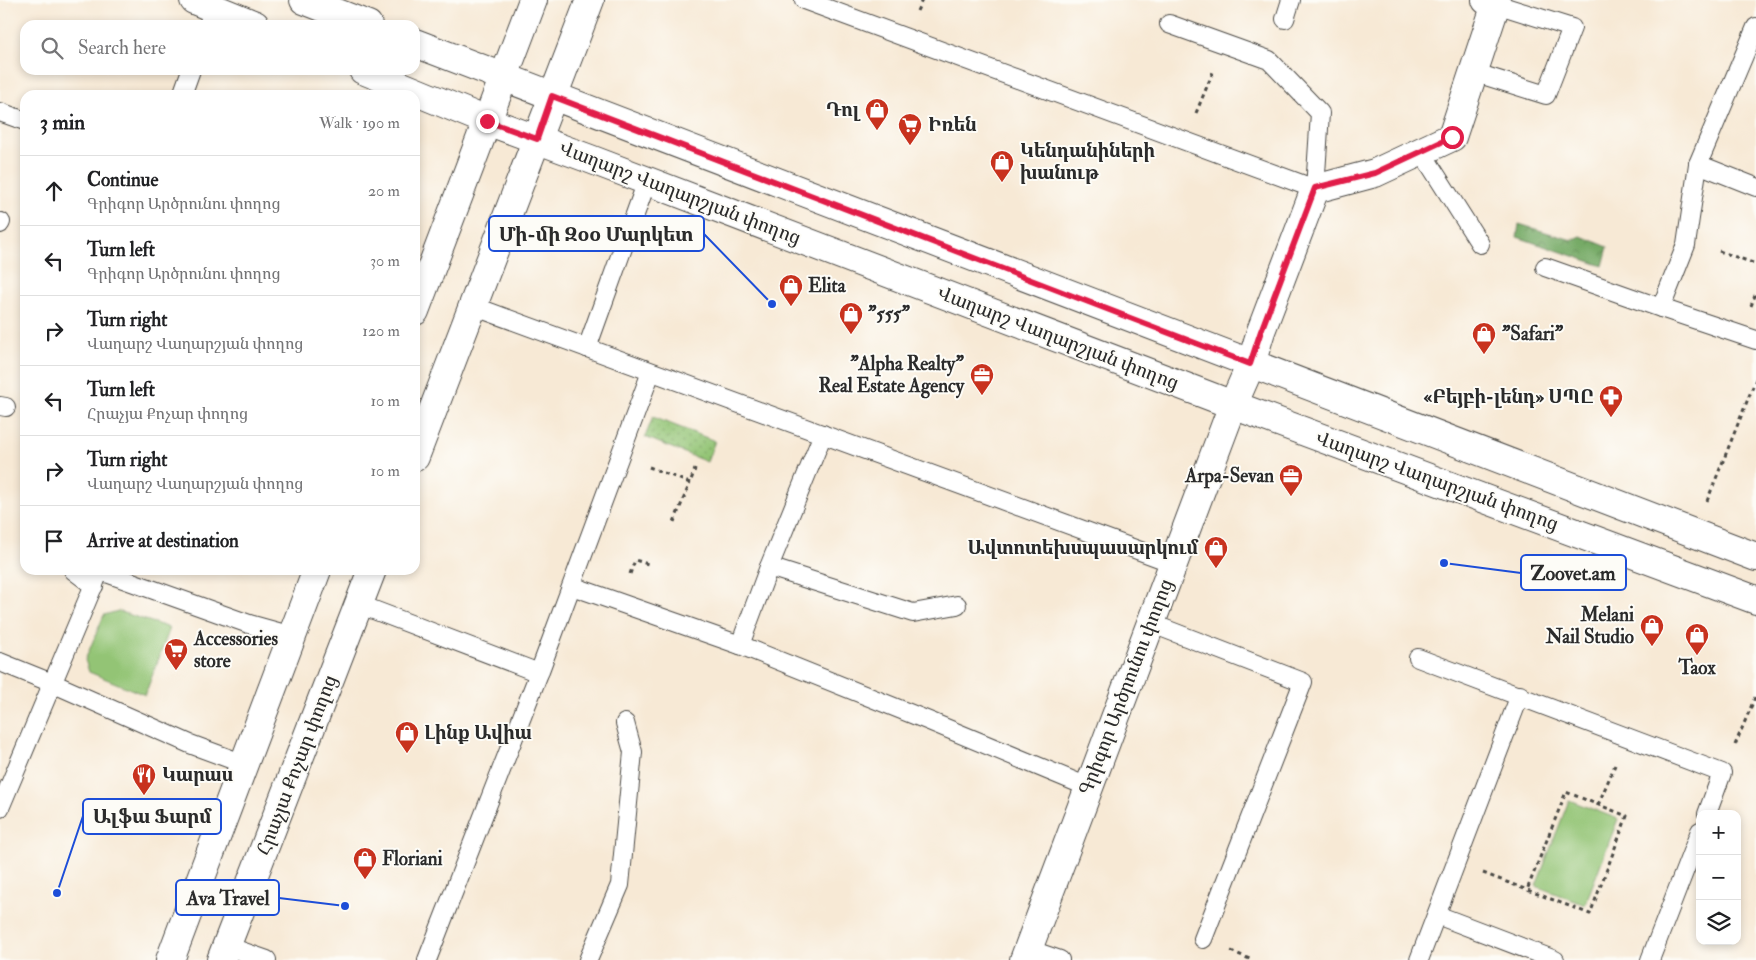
<!DOCTYPE html>
<html lang="en">
<head>
<meta charset="utf-8">
<style>
  body { margin:0; font-family:"IM FELL Double Pica","Noto Serif Armenian",serif; background:#f6f6f6; color:#202124 }
  .controls { position:absolute; right:15px; bottom:15px; display:grid; overflow:hidden; border-radius:10px; box-shadow:0 2px 8px #0003 }
  .controls button { width:45px; height:45px; display:grid; place-items:center; padding:0; border:0; border-bottom:1px solid #e0e0e0; background:#fff; color:#202124; font:25px sans-serif }
  .stop { position:absolute; width:15px; height:15px; margin:-11px; border:4px solid #e11d48; border-radius:50%; background:#fff }
  .stop.end { background:#e11d48; border-color:#fff; box-shadow:0 1px 5px #0008 }
  .list { margin:0; padding:0; list-style:none }
  h2 { display:flex; justify-content:space-between; align-items:center; height:65px; margin:0; padding:0 20px; font-size:21px }
  h2 small { font-size:16px; font-weight:400; color:#757577 }
  .list li { display:grid; grid-template-columns:32px 1fr auto; gap:15px; align-items:center; box-sizing:border-box; height:70px; padding:0 20px; border-top:1px solid #e0e0e0 }
  .list b { display:block; font-size:19px; white-space:nowrap }
  .list p { margin:0; font-size:16px; white-space:nowrap; color:#757577 }
  .list em { font-size:16px; font-style:normal; color:#757577 }
  .icon { flex:none; width:28px; height:28px; fill:none; stroke:currentColor; stroke-width:2; stroke-linecap:round; stroke-linejoin:round }
  .map { position:relative; flex:none; width:1756px; height:960px; overflow:hidden }
  .search { position:absolute; background:#fff; box-shadow:0 2px 8px #0003; left:20px; top:20px; width:400px; height:55px; display:flex; align-items:center; gap:12px; box-sizing:border-box; padding:0 18px; border-radius:15px; color:#757577; font-size:19px }
  .panel { position:absolute; background:#fff; box-shadow:0 2px 8px #0003; left:20px; top:90px; width:400px; height:485px; border-radius:15px }
  .map>svg:first-child { display:block }
</style>
</head>
<body>
<div class="map">
<svg width="1756" height="960" viewBox="0 0 1756 960">
  <defs>
    <pattern id="grass-dots" width="8" height="8" patternUnits="userSpaceOnUse" patternTransform="scale(1.25)"><rect width="8" height="8" fill="#93c474"/><path d="M2 2h.1M6 6h.1" fill="none" stroke="#789f5f" stroke-width="1.8" stroke-linecap="round"/></pattern>
    <pattern id="forest-crowns" width="20" height="18" patternUnits="userSpaceOnUse" patternTransform="scale(1.25)"><rect width="20" height="18" fill="#76aa66"/><path d="M2 6a3 3 0 1 1 6 0M12 15a3 3 0 1 1 6 0" fill="none" stroke="#618b54"/></pattern>
  </defs>
  <rect width="100%" height="100%" fill="#fdfcf7"/>
  <filter id="ink" filterUnits="userSpaceOnUse"><feTurbulence type="fractalNoise" baseFrequency=".02" numOctaves="2"/><feDisplacementMap in="SourceGraphic" scale="10" xChannelSelector="R" yChannelSelector="G"/><feConvolveMatrix kernelMatrix="1 2 1 2 8 2 1 2 1" color-interpolation-filters="sRGB"/></filter>
  <filter id="wash" filterUnits="userSpaceOnUse"><feTurbulence type="fractalNoise" baseFrequency=".0096" numOctaves="4" result="noise"/><feDisplacementMap in="SourceGraphic" scale="20" xChannelSelector="R" yChannelSelector="G"/><feGaussianBlur stdDeviation="1.12" result="paint"/><feColorMatrix in="noise" values="0 0 0 0 0 0 0 0 0 0 0 0 0 0 0 0 0 1.4 0 .05"/><feComposite in="paint" operator="in"/></filter>
  <g filter="url(#wash)">
    <rect width="100%" height="100%" fill="#f7e9d5"/>
    <path fill="url(#grass-dots)" stroke="#5f7850" d="M653,417L715,441L707,462L645,437Z"/>
    <path fill="url(#forest-crowns)" stroke="#506a48" d="M1519,224L1572,240L1581,236L1608,247L1603,266L1517,237Z"/>
    <g fill="#93c474" stroke="#5f7850">
      <path d="M118,611L170,628L145,695L89,672L85,660L104,615Z"/>
      <path d="M1569,800L1618,819L1585,905L1536,886Z"/>
    </g>
  </g>
  <g filter="url(#ink)">
    <g fill="none" stroke-linecap="round" stroke-linejoin="round">
      <g stroke="#4a4844" stroke-width="20">
        <g id="service">
          <path d="M804,0L1315,189L1320,113L1269,60L1169,24"/>
          <path d="M1285,19L1291,0"/>
          <path d="M208,25L214,9"/>
          <path d="M1756,27L1698,164L1686,245L1661,308L1756,340"/>
          <path d="M1473,72L1546,95L1572,28L1496,4"/>
          <path d="M182,95L191,70"/>
          <path d="M0,112L25,121"/>
          <path d="M1421,151L1480,244"/>
          <path d="M1698,164L1756,187"/>
          <path d="M0,224L1,222"/>
          <path d="M1545,267L1661,308"/>
          <path d="M473,306L1173,563"/>
          <path d="M587,348L647,181"/>
          <path d="M0,406L6,407"/>
          <path d="M823,434L769,567L740,645L929,721L1088,787"/>
          <path d="M769,567L913,613L957,605"/>
          <path d="M73,570L94,586"/>
          <path d="M101,571L249,624L292,636"/>
          <path d="M572,586L740,645"/>
          <path d="M358,604L539,673"/>
          <path d="M1150,623L1303,682L1203,939"/>
          <path d="M1418,658L1722,773L1707,814"/>
          <path d="M0,662L52,683L190,744L244,764"/>
          <path d="M0,808L100,570"/>
          <path d="M1437,915L1555,960"/>
          <path d="M227,946L267,960"/>
          <path d="M1028,949L1060,960"/>
          <path d="M427,960L539,673L651,372"/>
          <path d="M588,960L620,885L633,752L625,723"/>
          <path d="M1419,960L1520,695"/>
          <path d="M1650,960L1700,831"/>
        </g>
      </g>
      <g stroke="#4a4844" stroke-width="30">
        <path id="minor" d="M1024,960L1233,405L1251,364L1261,331L1315,189L1375,173L1452,137L1496,4L1486,0"/>
      </g>
      <g stroke="#4a4844" stroke-width="30">
        <g id="secondary">
          <path d="M194,0L255,25"/>
          <path d="M304,0L368,25"/>
          <path d="M415,43L1756,557"/>
          <path d="M363,70L487,121L590,159L1233,405L1756,600"/>
          <path d="M415,311L533,0"/>
          <path d="M415,457L590,0"/>
          <path d="M170,960L317,570"/>
          <path d="M221,960L372,570"/>
        </g>
      </g>
      <g stroke="#4a4844" stroke-width="3" stroke-dasharray="4 4" stroke-linecap="butt">
        <path d="M917,11L922,0"/>
        <path d="M1196,113L1213,72"/>
        <path d="M1719,251L1756,264"/>
        <path d="M1751,306L1756,293"/>
        <path d="M649,467L690,483L695,469"/>
        <path d="M1707,501L1756,379"/>
        <path d="M674,522L690,483"/>
        <path d="M630,574L635,560L651,565"/>
        <path d="M1735,745L1756,695"/>
        <path d="M1598,805L1615,765"/>
        <path d="M1483,873L1590,914L1627,816L1566,792L1527,890"/>
        <path d="M1231,951L1252,960"/>
      </g>
      <use href="#service" stroke="#fff" stroke-width="18"/>
      <use href="#minor" stroke="#fff" stroke-width="28"/>
      <use href="#secondary" stroke="#fff" stroke-width="28"/>
    </g>
  </g>
  <g fill="none" stroke-linecap="round" stroke-linejoin="round" filter="url(#ink)">
    <path stroke="#e11d48" stroke-width="6" d="M487,121L537,139L552,96L1250,364L1261,331L1315,188L1375,173L1452,137"/>
  </g>
  <defs>
    <g id="shop-pin" transform="scale(1.25)"><path d="M0 17L-7.5 6A9.5 9.5 0 1 1 7.5 6Z" fill="#c8321e" stroke="#fdfcf7"/><path d="M-5-2.5h2.3a2.7 3.5 0 0 1 5.4 0H5L5.5 6h-11ZM-1.5-2.5h3a1.5 2.3 0 0 0-3 0Z" fill="#fff"/></g>
    <g id="supermarket-pin" transform="scale(1.25)"><path d="M0 17L-7.5 6A9.5 9.5 0 1 1 7.5 6Z" fill="#c8321e" stroke="#fdfcf7"/><path d="M-6-5.5h2.5l.6 2H6L4.5 2H-2.5L-4.4-4H-6ZM-1.5 3.2a1.3 1.3 0 1 0 .1 0ZM3 3.2a1.3 1.3 0 1 0 .1 0Z" fill="#fff"/></g>
    <g id="office-pin" transform="scale(1.25)"><path d="M0 17L-7.5 6A9.5 9.5 0 1 1 7.5 6Z" fill="#c8321e" stroke="#fdfcf7"/><path d="M-6-3h4V-5.5h4V-3h4V5H-6ZM-1-4.5V-3h2v-1.5ZM-6 0V1H6V0Z" fill="#fff"/></g>
    <g id="pharmacy-pin" transform="scale(1.25)"><path d="M0 17L-7.5 6A9.5 9.5 0 1 1 7.5 6Z" fill="#c8321e" stroke="#fdfcf7"/><path d="M-2-6h4v4h4v4h-4v4h-4v-4h-4v-4h4Z" fill="#fff"/></g>
    <g id="restaurant-pin" transform="scale(1.25)"><path d="M0 17L-7.5 6A9.5 9.5 0 1 1 7.5 6Z" fill="#c8321e" stroke="#fdfcf7"/><path d="M-5-6h1v4h1v-4h1v4h1v-4h1v5L-1.5 .5V6h-2V.5L-5-1ZM5-6V6H3V1.5H1.5Q1.5-4 5-6Z" fill="#fff"/></g>
  </defs>
  <g fill-rule="evenodd">
    <use href="#shop-pin" x="877" y="110"/>
    <use href="#supermarket-pin" x="910" y="125"/>
    <use href="#shop-pin" x="1002" y="162"/>
    <use href="#shop-pin" x="791" y="286"/>
    <use href="#shop-pin" x="851" y="314"/>
    <use href="#shop-pin" x="1484" y="334"/>
    <use href="#office-pin" x="982" y="375"/>
    <use href="#pharmacy-pin" x="1611" y="397"/>
    <use href="#office-pin" x="1291" y="476"/>
    <use href="#shop-pin" x="1216" y="548"/>
    <use href="#shop-pin" x="1652" y="626"/>
    <use href="#shop-pin" x="1697" y="635"/>
    <use href="#supermarket-pin" x="176" y="650"/>
    <use href="#shop-pin" x="407" y="733"/>
    <use href="#restaurant-pin" x="144" y="775"/>
    <use href="#shop-pin" x="365" y="859"/>
  </g>
  <g text-anchor="middle" dominant-baseline="central" stroke-width="4" stroke-linejoin="round" paint-order="stroke">
    <g font-size="19" font-weight="bold" fill="#2b2b2b" stroke="#fdfcf7" text-anchor="start">
      <text x="860" y="110" text-anchor="end">Դոլ</text>
      <text x="928" y="125">Իռեն</text>
      <text x="1020" y="151">Կենդանիների<tspan x="1020" dy="22">խանութ</tspan></text>
      <text x="808" y="286">Elita</text>
      <text x="868" y="314">"555"</text>
      <text x="1502" y="334">"Safari"</text>
      <text x="964" y="364" text-anchor="end">"Alpha Realty"<tspan x="964" dy="22">Real Estate Agency</tspan></text>
      <text x="1594" y="397" text-anchor="end">«Բեյբի-լենդ» ՍՊԸ</text>
      <text x="1274" y="476" text-anchor="end">Arpa-Sevan</text>
      <text x="1198" y="548" text-anchor="end">Ավտոտեխսպասարկում</text>
      <text x="1634" y="615" text-anchor="end">Melani<tspan x="1634" dy="22">Nail Studio</tspan></text>
      <text x="194" y="639">Accessories<tspan x="194" dy="22">store</tspan></text>
      <text x="1697" y="668" text-anchor="middle">Taox</text>
      <text x="424" y="733">Լինք Ավիա</text>
      <text x="162" y="775">Կարաս</text>
      <text x="382" y="859">Floriani</text>
    </g>
    <g font-size="19" fill="#2b2b2b" stroke="#fdfcf7">
      <text transform="translate(680 193) rotate(21)">Վաղարշ Վաղարշյան փողոց</text>
      <text transform="translate(1058 338) rotate(21)">Վաղարշ Վաղարշյան փողոց</text>
      <text transform="translate(1437 481) rotate(20)">Վաղարշ Վաղարշյան փողոց</text>
      <text transform="translate(1126 687) rotate(-69)">Գրիգոր Արծրունու փողոց</text>
      <text transform="translate(297 765) rotate(-69)">Հրաչյա Քոչար փողոց</text>
    </g>
  </g>
  <path fill="none" stroke="#1d4ed8" stroke-width="2" d="M772 304L704 234M1444 563L1521 573M57 893L83 816M345 906L279 898"/>
  <g fill="#1d4ed8" stroke="#fdfcf7" stroke-width="2">
    <circle cx="772" cy="304" r="5"/>
    <circle cx="1444" cy="563" r="5"/>
    <circle cx="57" cy="893" r="5"/>
    <circle cx="345" cy="906" r="5"/>
  </g>
  <g fill="#fdfcf7" stroke="#1d4ed8" stroke-width="2">
    <rect x="489" y="216" width="215" height="35" rx="5"/>
    <rect x="1521" y="555" width="105" height="35" rx="5"/>
    <rect x="83" y="799" width="138" height="35" rx="5"/>
    <rect x="176" y="880" width="103" height="35" rx="5"/>
  </g>
  <g font-size="20" text-anchor="middle" font-weight="bold" fill="#2b2b2b">
    <text x="596" y="241">Մի-մի Զօօ Մարկետ</text>
    <text x="1573" y="580">Zoovet.am</text>
    <text x="152" y="823">Ալֆա Ֆարմ</text>
    <text x="228" y="905">Ava Travel</text>
  </g>
</svg>
<div class="controls">
<button>+</button>
<button>−</button>
<button><svg class="icon" aria-label="layers" viewBox="0 0 24 24"><path d="M12 4l9 5-9 5-9-5zM3 14l9 5 9-5"/></svg></button>
</div>
<div class="stop" style="left:1452px;top:137px"></div>
<div class="stop end" style="left:487px;top:121px"></div>
<div class="search"><svg class="icon" aria-label="search" viewBox="0 0 24 24"><circle cx="10" cy="10" r="6"/><path d="M15 15l6 6"/></svg>Search here</div>
<section class="panel">
<h2>3 min<small>Walk · 190 m</small></h2>
<ul class="list">
<li><svg class="icon" aria-label="ahead" viewBox="0 0 24 24"><path d="M12 20V5M6 11l6-6 6 6"/></svg><div><b>Continue</b><p>Գրիգոր Արծրունու փողոց</p></div><em>20 m</em></li>
<li><svg class="icon" aria-label="left" viewBox="0 0 24 24"><path d="M17 20v-9H6M10 6l-5 5 5 5"/></svg><div><b>Turn left</b><p>Գրիգոր Արծրունու փողոց</p></div><em>30 m</em></li>
<li><svg class="icon" aria-label="right" viewBox="0 0 24 24"><path d="M7 20v-9h11M14 6l5 5-5 5"/></svg><div><b>Turn right</b><p>Վաղարշ Վաղարշյան փողոց</p></div><em>120 m</em></li>
<li><svg class="icon" aria-label="left" viewBox="0 0 24 24"><path d="M17 20v-9H6M10 6l-5 5 5 5"/></svg><div><b>Turn left</b><p>Հրաչյա Քոչար փողոց</p></div><em>10 m</em></li>
<li><svg class="icon" aria-label="right" viewBox="0 0 24 24"><path d="M7 20v-9h11M14 6l5 5-5 5"/></svg><div><b>Turn right</b><p>Վաղարշ Վաղարշյան փողոց</p></div><em>10 m</em></li>
<li><svg class="icon" aria-label="arrive" viewBox="0 0 24 24"><path d="M6 21V4h12l-3 4 3 4H6"/></svg><div><b>Arrive at destination</b></div></li>
</ul>
</section>
</div>
</body>
</html>
